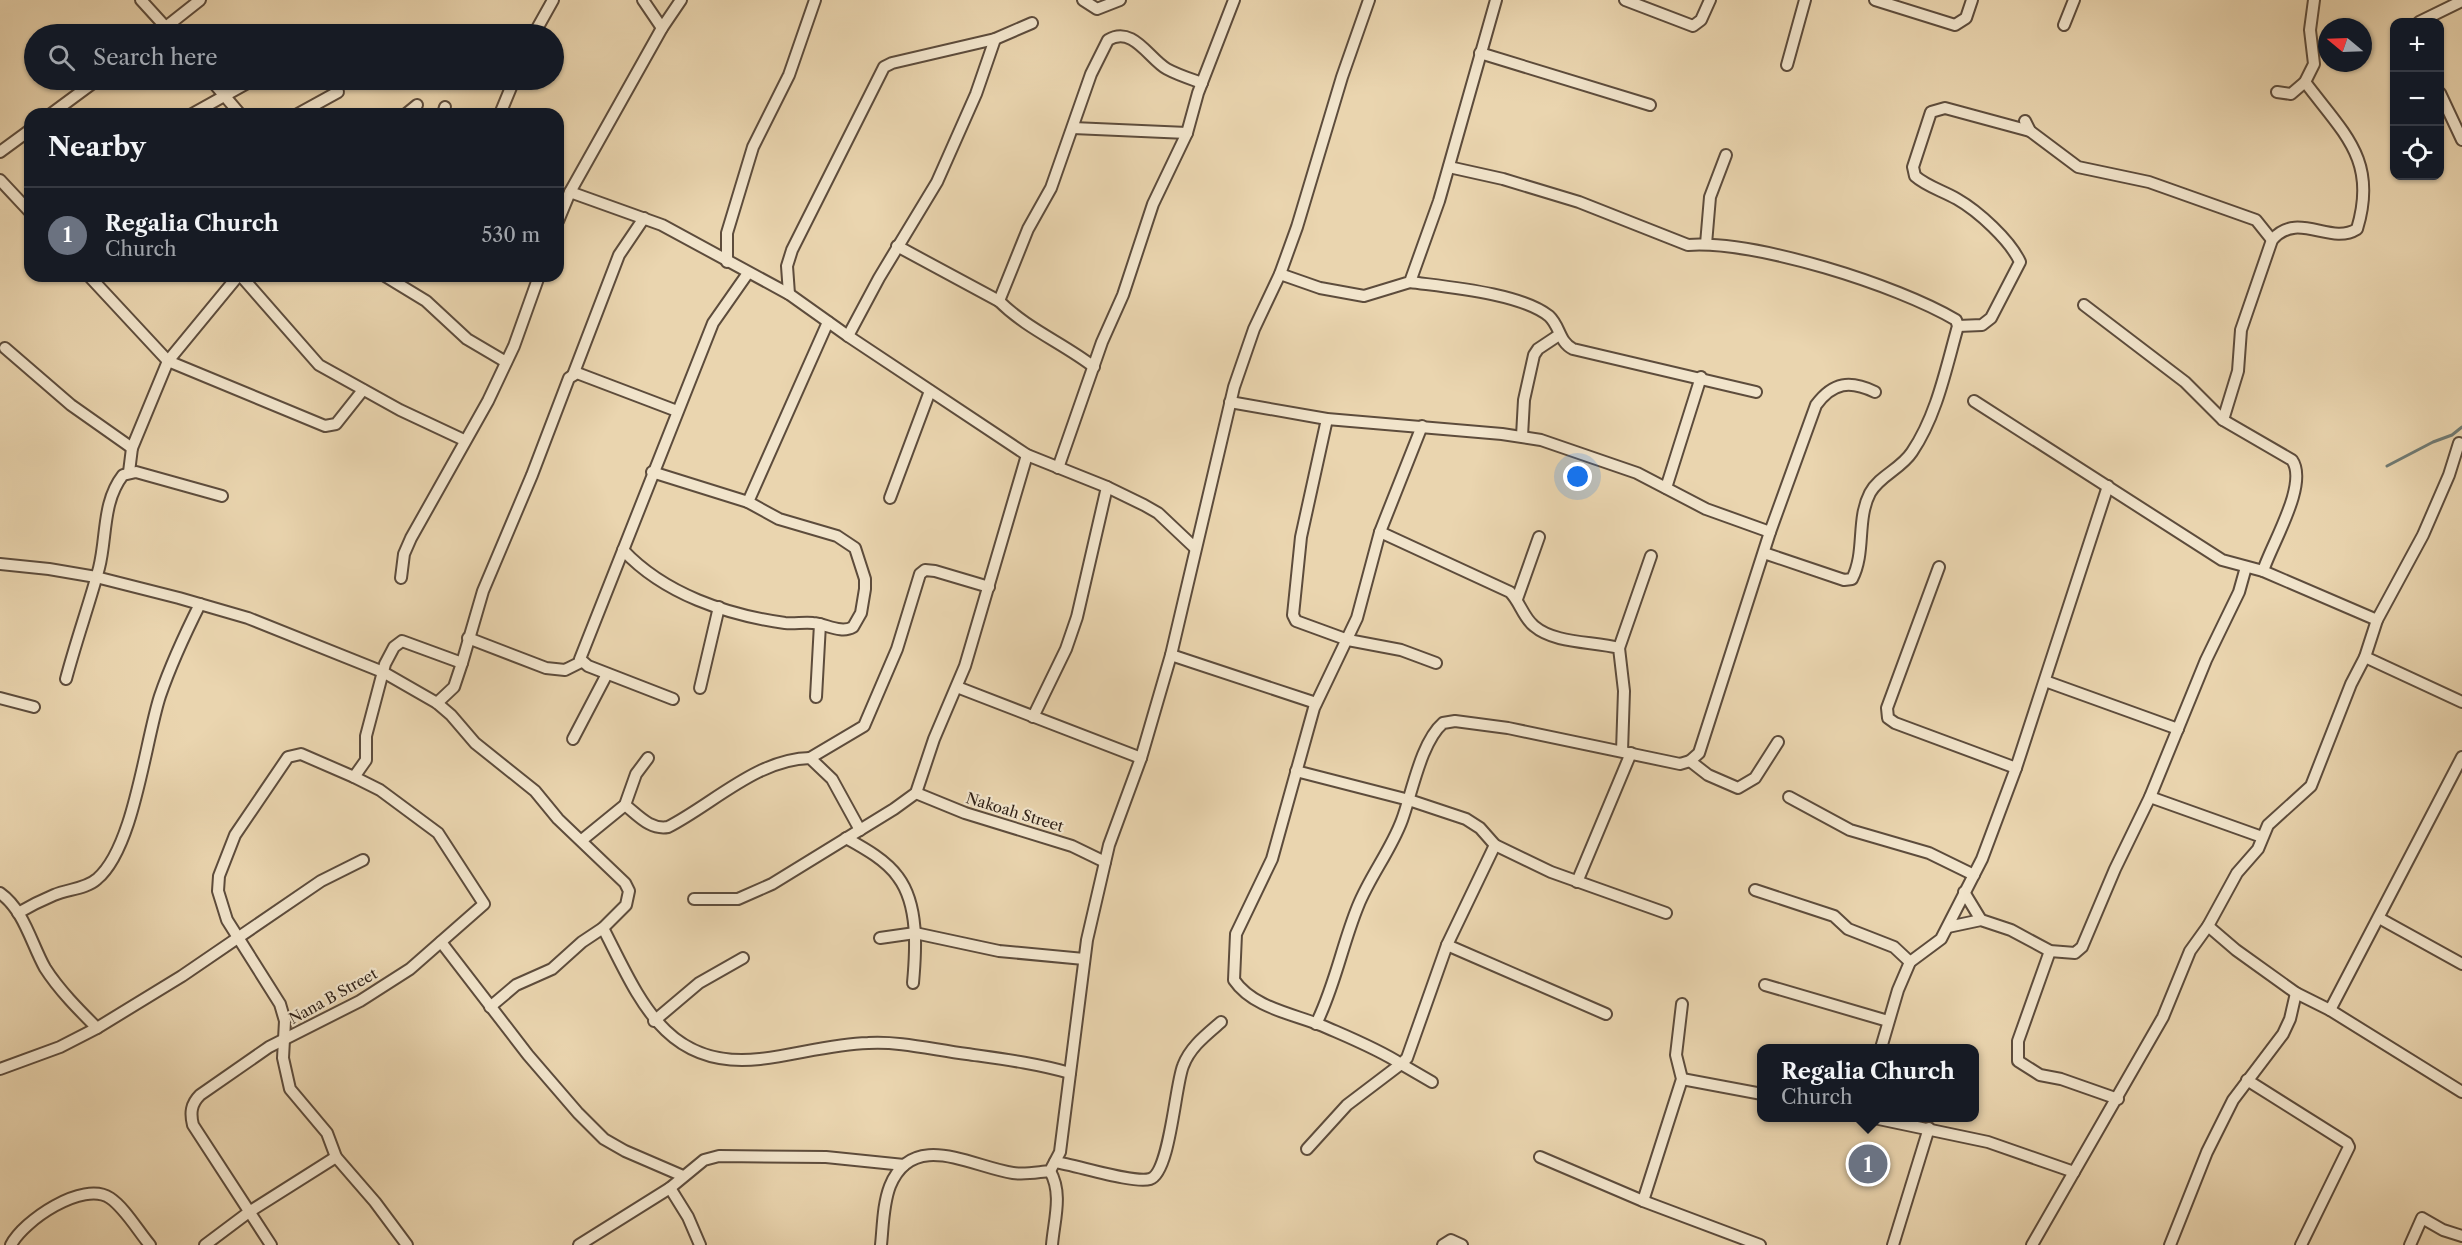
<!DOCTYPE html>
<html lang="en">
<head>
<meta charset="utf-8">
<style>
  body { margin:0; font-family:"Libre Caslon Text",serif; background:#20242c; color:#f1f3f6 }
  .controls { position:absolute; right:18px; top:18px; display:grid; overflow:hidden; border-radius:12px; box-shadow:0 2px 4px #0004 }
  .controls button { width:54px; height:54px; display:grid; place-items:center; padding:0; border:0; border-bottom:2px solid #363941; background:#171b24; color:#f1f3f6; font:30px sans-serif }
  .compass { position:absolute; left:2318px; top:18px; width:54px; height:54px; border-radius:50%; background:#171b24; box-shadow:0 2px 4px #0004; rotate:289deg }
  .you { position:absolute; left:1578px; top:477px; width:21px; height:21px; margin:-15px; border:4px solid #fff; border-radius:50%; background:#1a73e8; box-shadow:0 0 0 9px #1a73e833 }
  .badge { display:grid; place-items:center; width:39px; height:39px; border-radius:50%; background:#db2777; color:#fff; font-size:20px; font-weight:700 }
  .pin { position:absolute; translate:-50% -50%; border:3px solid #fff; box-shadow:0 2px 6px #0006 }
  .popup { position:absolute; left:1757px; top:1044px; width:222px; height:78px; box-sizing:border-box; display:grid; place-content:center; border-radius:12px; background:#171b24; filter:drop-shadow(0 2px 4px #0005); font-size:20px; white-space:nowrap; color:#9ea1a6 }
  .popup b { font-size:22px; color:#f1f3f6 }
  .popup::after { content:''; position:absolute; left:50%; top:100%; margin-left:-12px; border:12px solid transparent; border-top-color:#171b24 }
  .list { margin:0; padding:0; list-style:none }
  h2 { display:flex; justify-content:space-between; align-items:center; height:78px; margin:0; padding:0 24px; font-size:26px }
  h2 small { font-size:20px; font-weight:400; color:#9ea1a6 }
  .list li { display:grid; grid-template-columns:39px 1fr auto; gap:18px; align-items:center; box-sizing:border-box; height:96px; padding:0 24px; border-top:2px solid #363941 }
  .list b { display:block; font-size:22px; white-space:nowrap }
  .list p { margin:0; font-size:20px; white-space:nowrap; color:#9ea1a6 }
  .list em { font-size:20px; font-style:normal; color:#9ea1a6 }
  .icon { flex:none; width:33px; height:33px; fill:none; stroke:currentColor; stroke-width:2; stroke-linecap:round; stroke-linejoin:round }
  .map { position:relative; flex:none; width:2462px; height:1245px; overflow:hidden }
  .search { position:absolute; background:#171b24; box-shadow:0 2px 4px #0004; left:24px; top:24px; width:540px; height:66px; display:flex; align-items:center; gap:15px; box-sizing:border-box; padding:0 21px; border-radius:33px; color:#9ea1a6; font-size:22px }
  .panel { position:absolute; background:#171b24; box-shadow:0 2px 4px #0004; left:24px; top:108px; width:540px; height:174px; border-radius:18px }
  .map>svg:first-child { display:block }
</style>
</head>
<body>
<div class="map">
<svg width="2462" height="1245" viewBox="0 0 2462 1245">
  <rect width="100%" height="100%" fill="#ead5af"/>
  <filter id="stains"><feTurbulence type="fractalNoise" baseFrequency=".00333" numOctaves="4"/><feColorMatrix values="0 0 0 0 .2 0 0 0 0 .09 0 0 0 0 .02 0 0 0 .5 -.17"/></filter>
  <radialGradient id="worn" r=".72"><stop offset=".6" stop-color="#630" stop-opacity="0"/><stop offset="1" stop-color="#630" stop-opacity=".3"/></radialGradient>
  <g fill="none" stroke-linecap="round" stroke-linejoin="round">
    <path stroke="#6f7a73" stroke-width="3" d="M2387,466L2433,442L2452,435L2462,427"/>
    <g stroke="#5d4c3c" stroke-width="14">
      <g id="minor">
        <path d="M141,0L172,34"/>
        <path d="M643,0L662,28"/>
        <path d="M1083,0L1097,9L1120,0"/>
        <path d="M1625,0L1693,26L1701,20L1710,0"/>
        <path d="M1875,0L1955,25L1966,18L1972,0"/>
        <path d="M2419,22L2462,1"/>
        <path d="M2064,25L2074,0"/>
        <path d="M157,34L200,0"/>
        <path d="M534,34L553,0"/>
        <path d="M1480,53L1650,105"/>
        <path d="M1787,65L1805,0"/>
        <path d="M211,80L240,114"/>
        <path d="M2277,92L2291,94L2305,82L2314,64L2310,30L2314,0"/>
        <path d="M2440,93L2462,140"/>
        <path d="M51,114L97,80"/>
        <path d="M192,114L253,80"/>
        <path d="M298,114L338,92"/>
        <path d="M406,114L417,105"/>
        <path d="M443,114L445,107"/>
        <path d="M500,114L514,80"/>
        <path d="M2025,121L2030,131L2078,167L2149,182L2256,220L2272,240"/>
        <path d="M1073,128L1187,133"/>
        <path d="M0,152L30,130"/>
        <path d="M1449,167L1503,179L1579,202L1688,245C1755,240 1897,285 1956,320L1958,326C1946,368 1937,415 1912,452C1901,469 1879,476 1870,493C1856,520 1866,552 1852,579L1844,580L1764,553"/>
        <path d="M0,180L30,212"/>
        <path d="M570,192L662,225L789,294L848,336L1027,455L1107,487L1144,505L1158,513L1194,547"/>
        <path d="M558,221L570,192L662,28L681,0"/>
        <path d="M1706,244L1710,197L1726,155"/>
        <path d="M897,246L999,301"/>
        <path d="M727,262V233L753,147L789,75L815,0"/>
        <path d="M1280,274L1320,288L1364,296L1410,282L1439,201L1496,0"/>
        <path d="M89,276L168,361L325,426L336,424L363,390"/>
        <path d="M241,276L319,365L400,410L464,440"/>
        <path d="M385,276L426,301L467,339L506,362"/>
        <path d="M1410,282C1447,287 1520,293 1549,316C1560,326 1559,342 1573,349L1756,392"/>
        <path d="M789,294L787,266L792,250L884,67L892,63L995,39L1032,23"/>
        <path d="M2084,305L2185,382L2223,420L2292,460C2309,484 2271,545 2263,571"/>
        <path d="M1958,326L1982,325L1991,318L2020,262C2010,240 1978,211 1957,199C1943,191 1926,186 1915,176L1913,167L1931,112L1945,108L2030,131"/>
        <path d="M848,336L879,278L937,182L976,94L995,39"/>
        <path d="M5,348L71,405L132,448"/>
        <path d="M1094,367C1063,343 1027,329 999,301L1028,229L1051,188L1091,74L1108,40C1133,25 1149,59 1167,69C1178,75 1191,79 1202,83"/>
        <path d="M573,375L619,255L644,218"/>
        <path d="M1974,401L2222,560L2263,571L2377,620"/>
        <path d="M1230,402L1327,419L1502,434L1541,440L1637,473L1706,509L1770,532"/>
        <path d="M1327,419L1301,537L1293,615L1296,621L1348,640L1401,650L1436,663"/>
        <path d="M2223,420L2238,371L2241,330L2272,240C2298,210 2330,246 2357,229C2378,160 2344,134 2305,82"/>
        <path d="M1422,426L1380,532L1357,618L1314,708L1272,859L1236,934L1234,980C1253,1008 1294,1014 1323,1026C1348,1037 1378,1049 1401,1064L1407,1058L1447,945L1495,845"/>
        <path d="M1522,436L1524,400L1534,355L1538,349L1559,335"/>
        <path d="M1058,468L1102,342L1123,295L1153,204L1187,133L1198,93L1234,0"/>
        <path d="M129,472L132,448L168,361L238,276"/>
        <path d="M652,472L748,502"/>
        <path d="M1666,488L1701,377"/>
        <path d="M890,498L930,391"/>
        <path d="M1380,532L1510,592C1520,602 1523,617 1534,626C1555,644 1593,641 1619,648L1624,691L1622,751"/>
        <path d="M623,550C664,594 727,615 785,623C794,624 804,622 813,623C826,624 841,634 853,627L861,613L865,589V579L855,548L837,536L779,519L748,502L828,322"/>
        <path d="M0,564L49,569L96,577L179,598L248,618L383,672L437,703L451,715L475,743L535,791L558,819L625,883L629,891L626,905L603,928L582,942L552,969L516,985L490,1007"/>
        <path d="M1939,567L1887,708L1888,718L1895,723L2016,768"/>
        <path d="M401,578L404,554L411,538L488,401L514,346L539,276"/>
        <path d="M1517,599L1539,537"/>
        <path d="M468,638L546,668L565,670L581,662"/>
        <path d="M1619,648L1651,556"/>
        <path d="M1171,655L1316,703"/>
        <path d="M2365,657L2462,702"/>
        <path d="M66,679C76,641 89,605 99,568C107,537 102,502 123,475L136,472L222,496"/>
        <path d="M2045,681L2178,729"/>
        <path d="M957,687L1141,758"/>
        <path d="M700,688L719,607"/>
        <path d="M816,697L820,624"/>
        <path d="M0,698L34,707"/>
        <path d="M673,699L588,666L580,659L713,323L748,273"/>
        <path d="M437,703L454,687L462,663"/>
        <path d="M1033,717L1066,649L1077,617L1107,487"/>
        <path d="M573,739L607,674"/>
        <path d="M810,758L864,726L897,649L920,574L925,570L935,571L989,587"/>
        <path d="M1690,761L1708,775L1738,788L1755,778L1778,742"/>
        <path d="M1296,771L1409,800L1466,819L1480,828L1495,845L1551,872L1666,913"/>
        <path d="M916,793L965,813L1072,846L1105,862"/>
        <path d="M1789,797L1850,830L1929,853L1974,875"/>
        <path d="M2150,797L2262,837"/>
        <path d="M625,805C639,816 650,830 668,827C713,804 757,759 810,758L832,779L860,830"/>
        <path d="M846,838C864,848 886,860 898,877C919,905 916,950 913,983"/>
        <path d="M582,840L625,805L636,774L648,758"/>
        <path d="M1577,882L1631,753"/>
        <path d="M1755,890L1834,916L1848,929L1894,947L1910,962"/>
        <path d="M1964,892L1981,920"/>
        <path d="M0,893C24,910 31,943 45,968C59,990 79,1010 97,1028"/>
        <path d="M694,899H738L772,884L894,809L916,793L934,739L965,666L1027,455"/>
        <path d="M18,913C30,906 42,900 54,895C68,889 86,889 97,879C134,848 145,742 160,696C171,664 185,634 200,604"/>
        <path d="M2379,918L2462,964"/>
        <path d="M2208,926L2236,950L2296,993L2330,1010L2462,1092"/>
        <path d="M1948,927L1981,920L2011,930L2050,951L2075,953L2082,947L2115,869L2150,797L2206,660L2239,592L2246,567"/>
        <path d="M603,928C639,998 665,1070 760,1059C795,1055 832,1044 868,1043C901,1041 934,1050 967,1054C1002,1059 1035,1063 1070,1073"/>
        <path d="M880,938L915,933L999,951L1084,959"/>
        <path d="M441,942L528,1055L578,1113L604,1139L625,1151L683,1176"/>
        <path d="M1447,945L1606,1014"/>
        <path d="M2050,951L2018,1041V1061L2040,1075L2061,1079L2118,1099"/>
        <path d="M1765,985L1888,1021"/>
        <path d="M2330,1010L2462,757"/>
        <path d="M654,1021L699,983L743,958"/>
        <path d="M1316,1024C1335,986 1342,945 1358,906C1370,876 1391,850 1402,820C1412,793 1421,742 1443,723L1455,721L1508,728L1680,764L1690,761L1699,753L1770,532L1816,405C1833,382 1850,380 1875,392"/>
        <path d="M1881,1048L1898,990L1910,962L1941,939L1982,859L2016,768L2108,486"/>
        <path d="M0,1069L60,1047L97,1028L182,976L321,881L363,860"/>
        <path d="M1682,1079L1762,1094"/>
        <path d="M2247,1080L2347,1143L2349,1147L2301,1245"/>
        <path d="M1874,1118L1988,1142L2074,1172"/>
        <path d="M1307,1149L1347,1105L1401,1064L1432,1082"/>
        <path d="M1540,1157L1643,1201L1760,1245"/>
        <path d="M1055,1162C1076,1165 1134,1184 1150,1179C1170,1173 1175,1086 1183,1066C1190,1047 1206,1035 1221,1022"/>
        <path d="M1050,1171C1063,1194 1054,1220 1052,1245"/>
        <path d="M670,1188L688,1217L700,1245"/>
        <path d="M1643,1201L1682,1079L1676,1055L1682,1004"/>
        <path d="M11,1245C23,1221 83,1180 110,1198C125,1208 138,1231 150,1245"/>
        <path d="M205,1245L249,1212L336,1157"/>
        <path d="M271,1245L193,1125C190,1113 191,1104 200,1095L269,1047L360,1001L410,969L484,904L438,833L380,790L354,777"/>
        <path d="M407,1245L375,1202L336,1157L327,1133L290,1089L283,1058L285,1021L280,1004L227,920L218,891L219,876L235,835L288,757L301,754L354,777L366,760V736L385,664L394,647L402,641L462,663L483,591L532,475L569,378L577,373L677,411"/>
        <path d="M579,1245L670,1188L704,1160L719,1156L826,1157L904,1165"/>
        <path d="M881,1245C883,1226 883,1204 890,1186C913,1129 972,1167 1013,1173C1025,1175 1038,1172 1050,1171L1060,1152L1087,940L1109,845L1141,758L1171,655L1234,387L1254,329L1280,274L1297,227L1342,77L1369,0"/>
        <path d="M1443,1245L1451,1240L1462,1245"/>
        <path d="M1893,1245L1929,1128"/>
        <path d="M2032,1245L2163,1017L2190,951L2208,926L2237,873L2258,849L2268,825L2311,786L2351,684L2365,657L2377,620L2423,535L2449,475L2459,443"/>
        <path d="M2170,1245L2207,1152L2233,1100L2283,1034L2290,1019L2296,993"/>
        <path d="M2410,1245L2422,1218L2443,1230L2462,1236"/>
      </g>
    </g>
    <use href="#minor" stroke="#f1e4cb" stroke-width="10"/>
  </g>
  <g text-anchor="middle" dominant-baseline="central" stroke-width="4.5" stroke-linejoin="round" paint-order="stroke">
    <g font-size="15" fill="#2e1f15" stroke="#f1e4cb">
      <text transform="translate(1015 812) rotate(17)">Nakoah Street</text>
      <text transform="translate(333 996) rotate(-29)">Nana B Street</text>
    </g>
  </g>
  <rect width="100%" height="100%" filter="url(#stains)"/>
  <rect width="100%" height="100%" fill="url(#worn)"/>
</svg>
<div class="controls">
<button>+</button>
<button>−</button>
<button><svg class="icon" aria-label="locate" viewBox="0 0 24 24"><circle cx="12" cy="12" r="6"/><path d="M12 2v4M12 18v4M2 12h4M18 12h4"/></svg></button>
</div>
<svg class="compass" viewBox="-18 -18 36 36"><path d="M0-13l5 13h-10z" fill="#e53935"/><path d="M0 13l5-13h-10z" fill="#9ea1a6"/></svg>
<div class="you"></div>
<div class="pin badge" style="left:1868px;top:1164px;background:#6b7280">1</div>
<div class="popup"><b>Regalia Church</b>Church</div>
<div class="search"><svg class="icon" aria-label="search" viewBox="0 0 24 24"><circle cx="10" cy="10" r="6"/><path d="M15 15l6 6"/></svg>Search here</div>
<section class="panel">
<h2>Nearby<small></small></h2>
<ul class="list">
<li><span class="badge" style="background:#6b7280">1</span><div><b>Regalia Church</b><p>Church</p></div><em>530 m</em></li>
</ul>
</section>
</div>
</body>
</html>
